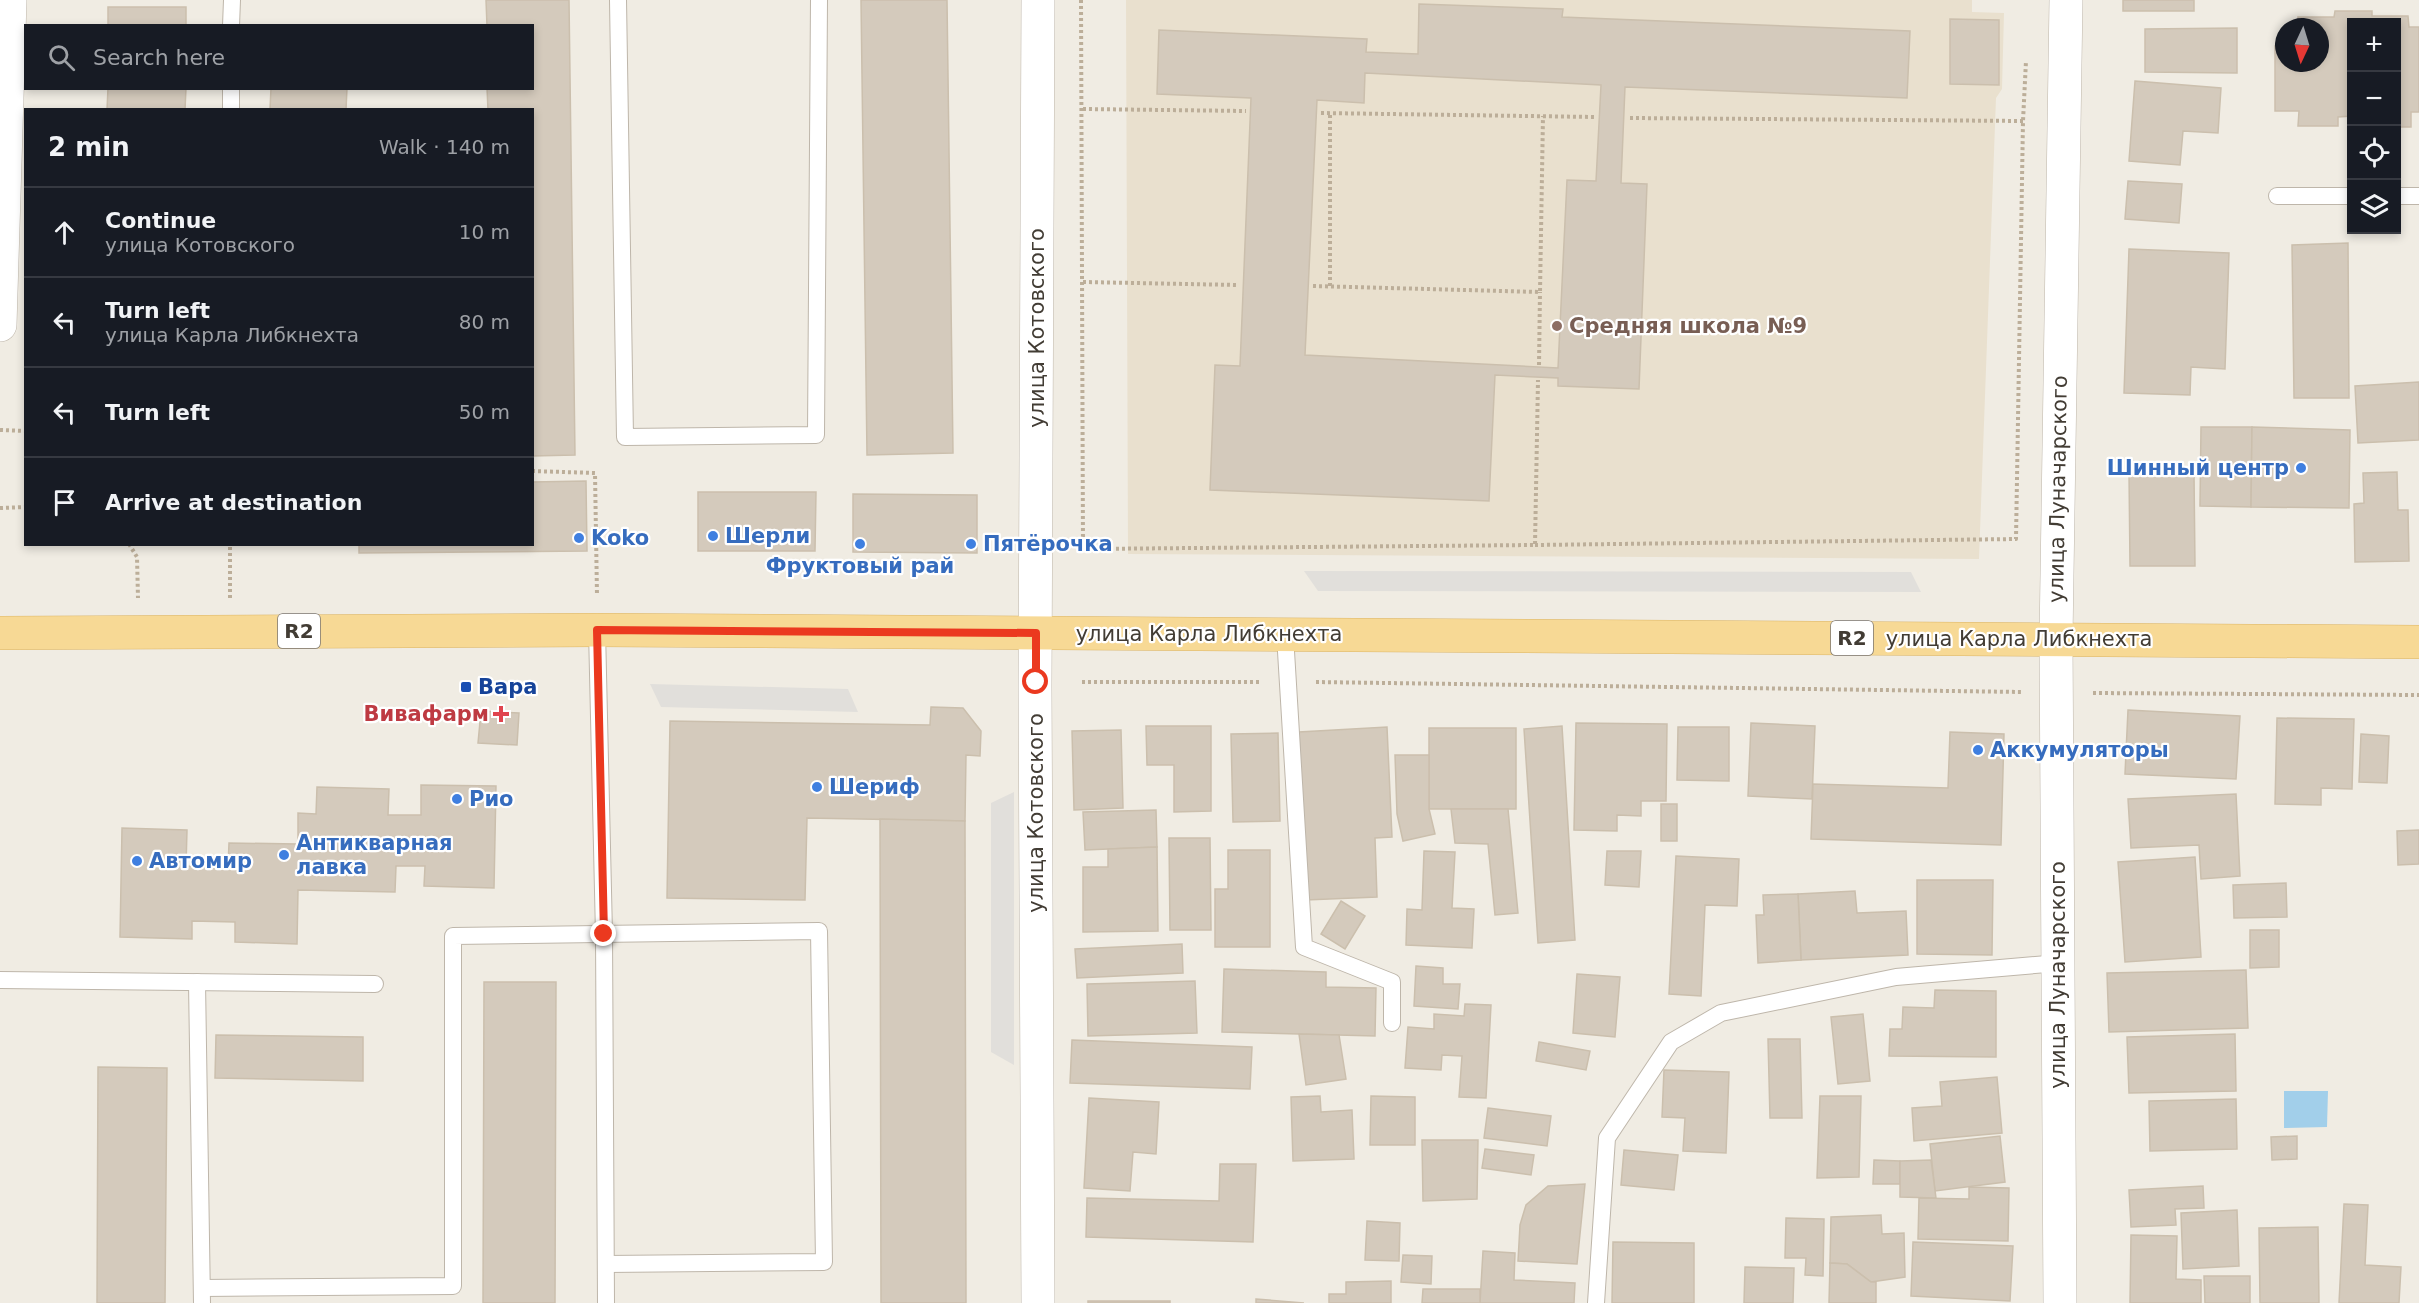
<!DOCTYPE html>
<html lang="en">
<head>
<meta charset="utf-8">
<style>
  body { margin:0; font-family:"DejaVu Sans",sans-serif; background:#20242c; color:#f1f3f6 }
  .controls { position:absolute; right:18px; top:18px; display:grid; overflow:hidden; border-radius:0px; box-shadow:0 3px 9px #0003 }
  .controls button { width:54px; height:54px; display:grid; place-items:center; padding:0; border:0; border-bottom:2px solid #363941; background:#171b24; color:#f1f3f6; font:30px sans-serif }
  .compass { position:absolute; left:2275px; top:18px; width:54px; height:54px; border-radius:50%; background:#171b24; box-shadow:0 3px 9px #0003; rotate:184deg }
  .stop { position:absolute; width:18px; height:18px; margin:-14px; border:4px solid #eb391f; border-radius:50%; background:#fff }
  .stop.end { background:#eb391f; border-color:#fff; box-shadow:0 2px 6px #0008 }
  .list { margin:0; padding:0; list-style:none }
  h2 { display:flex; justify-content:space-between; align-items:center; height:78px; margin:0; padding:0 24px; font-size:26px }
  h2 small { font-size:20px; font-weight:400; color:#9ea1a6 }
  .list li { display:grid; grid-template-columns:39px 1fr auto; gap:18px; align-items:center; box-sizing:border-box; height:90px; padding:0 24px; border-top:2px solid #363941 }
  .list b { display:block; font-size:22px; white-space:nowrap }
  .list p { margin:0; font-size:20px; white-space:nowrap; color:#9ea1a6 }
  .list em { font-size:20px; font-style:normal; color:#9ea1a6 }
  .icon { flex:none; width:33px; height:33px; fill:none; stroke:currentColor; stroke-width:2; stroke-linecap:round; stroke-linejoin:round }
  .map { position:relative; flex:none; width:2419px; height:1303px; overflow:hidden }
  .search { position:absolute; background:#171b24; box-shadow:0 3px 9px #0003; left:24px; top:24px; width:510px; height:66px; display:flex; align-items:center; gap:15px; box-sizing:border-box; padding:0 21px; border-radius:0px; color:#9ea1a6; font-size:22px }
  .panel { position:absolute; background:#171b24; box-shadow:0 3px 9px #0003; left:24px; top:108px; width:510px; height:438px; border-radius:0px }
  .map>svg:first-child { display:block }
</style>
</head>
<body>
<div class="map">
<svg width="2419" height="1303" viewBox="0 0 2419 1303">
  <rect width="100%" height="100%" fill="#f0ece3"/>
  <path fill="#e9e0ce" d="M1126,0H1972V12L2004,13L2002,89L1996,98L1979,559L1128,554Z"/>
  <g fill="#e1dfdb">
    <path d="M1304,571L1911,572L1921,592L1318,591Z"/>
    <path d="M650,684L848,689L858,712L661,707Z"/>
    <path d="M1014,792V1065L991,1052V803Z"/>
  </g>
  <path fill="#a2cfea" d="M2284,1091H2328L2327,1127L2284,1128Z"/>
  <g fill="#d4cabc" stroke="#cbbfad" stroke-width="1.5" fill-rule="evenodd">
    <path d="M486,0H569L575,455L532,456V110H488L487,88H532V26H487Z"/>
    <path d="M861,0H947L953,453L867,455Z"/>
    <rect x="2123" y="0" width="71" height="11"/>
    <path d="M1419,4L1563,9L1562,17L1910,31L1907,98L1625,87L1621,183L1647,184L1639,389L1558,386V378L1495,375L1489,501L1210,490L1215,365L1240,366L1251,98L1157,94L1159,30L1367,39L1366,52L1418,54ZM1365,73L1601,85L1596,181L1567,180L1558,368L1305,355L1317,100L1364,103Z"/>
    <rect x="108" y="7" width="78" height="19"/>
    <path d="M2335,11H2372V16H2408L2409,27H2419V112H2411V127H2396V22H2352V116L2338,117V126H2298L2299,111H2275V46H2284V63H2320V27H2298V17H2334Z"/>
    <path d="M1950,19L1999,20V85L1950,84Z"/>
    <path d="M2237,28V73L2145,72V29Z"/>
    <path d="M2135,81L2221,88L2218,133L2183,131L2180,165L2129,161Z"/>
    <path d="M108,88H186L185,110H107Z"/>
    <path d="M271,88H347L346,110H270Z"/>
    <path d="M2128,181L2182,184L2179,223L2125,219Z"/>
    <path d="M2348,243L2349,398H2294L2292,245Z"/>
    <path d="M2129,249L2229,253L2225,369L2191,367L2190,395L2124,393Z"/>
    <path d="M2419,382V440L2358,443L2355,386Z"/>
    <path d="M2201,427H2252L2251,507L2200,506Z"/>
    <path d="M2252,427L2350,430L2349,508L2251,507Z"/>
    <path d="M2129,472L2194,473L2195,566H2130Z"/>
    <path d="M2397,472L2398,510H2408L2409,561L2355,562L2354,504L2364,503L2363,473Z"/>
    <path d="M586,481L587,551L359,553V544H532V482Z"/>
    <path d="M698,492H816L815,551H698Z"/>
    <path d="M853,494L977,495V553L853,552Z"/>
    <path d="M931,707L963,708L981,731L980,756L966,755L965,821L807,818L805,900L667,898L670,721L930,725Z"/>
    <path d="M2128,710L2240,716L2236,779L2125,774Z"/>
    <path d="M481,711L519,713L517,745L478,743Z"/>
    <path d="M2277,718L2354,719L2352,789L2321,788V805L2275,804Z"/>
    <path d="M1576,723L1667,724L1666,801H1641V816L1617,815V831L1574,830Z"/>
    <path d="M1751,723L1815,726L1812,799L1748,796Z"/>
    <path d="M1146,726H1211V811L1174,812V765H1147Z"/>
    <path d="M1562,726L1575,940L1538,943L1524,729Z"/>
    <path d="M1387,727L1392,837L1375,838L1377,897L1306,900L1299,732Z"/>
    <path d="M1678,727H1729V781L1677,780Z"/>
    <rect x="1429" y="728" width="87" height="81"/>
    <path d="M1121,730L1123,808L1074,810L1072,731Z"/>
    <path d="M1950,732L2004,734L2001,845L1811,839L1813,784L1948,788Z"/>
    <path d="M1278,733L1280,821L1233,822L1231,734Z"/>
    <path d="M2361,734L2389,736L2387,783L2359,782Z"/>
    <path d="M1395,755H1429V809L1435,834L1403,841L1397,814Z"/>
    <path d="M421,785L496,786L494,888L424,886L425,866H396L395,892L298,890L297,944L235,942V922L192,921V939L120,937L122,828L187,830L186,866L228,867L229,843L298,844V813L316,814L317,787L389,789L388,815H421Z"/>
    <path d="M2236,794L2240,876L2201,879L2199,845L2131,848L2128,799Z"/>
    <rect x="1661" y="804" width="16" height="37"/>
    <path d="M1451,809H1508L1518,913L1495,915L1488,844L1455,843Z"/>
    <path d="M1156,810L1157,847L1085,850L1083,812Z"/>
    <path d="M880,819L965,821L966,1303H881Z"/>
    <path d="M2419,830V864L2398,865L2397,831Z"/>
    <path d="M1169,838H1210L1211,930H1170Z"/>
    <path d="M1157,847L1158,931L1083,932V867H1108V849Z"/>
    <path d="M1228,850H1270V947H1215V889H1228Z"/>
    <path d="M1424,851L1455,852L1452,908L1474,909L1472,948L1406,945L1407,909L1422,910Z"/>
    <path d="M1607,851H1641L1639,887L1605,885Z"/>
    <path d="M1676,856L1739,859L1737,906L1705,905L1701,996L1669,994Z"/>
    <path d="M2195,857L2201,957L2125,962L2118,862Z"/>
    <path d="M1917,880H1993L1992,955L1917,954Z"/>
    <path d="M2286,883L2287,917L2234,918L2233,885Z"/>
    <path d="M1855,891L1857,913L1906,911L1908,955L1801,960L1798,894Z"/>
    <path d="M1798,894L1801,960L1758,963L1756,915H1764L1763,895Z"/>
    <path d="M1341,901L1365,916L1345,949L1321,934Z"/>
    <path d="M2250,930H2279V967L2250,968Z"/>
    <path d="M1182,944L1183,973L1077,978L1075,949Z"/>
    <path d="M1416,966L1443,968V984H1460L1458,1009L1414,1006Z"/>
    <path d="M1224,969L1326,972V987L1376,988L1375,1036L1222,1032Z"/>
    <path d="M2246,970L2248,1028L2109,1032L2107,973Z"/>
    <path d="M1577,974L1620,977L1615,1037L1573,1033Z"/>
    <path d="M1195,981L1197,1033L1088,1036L1087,984Z"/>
    <path d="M484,982H556L555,1303H483Z"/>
    <path d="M1935,990L1996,991V1057L1889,1056L1890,1029H1902L1903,1007L1934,1008Z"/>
    <path d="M1465,1004L1491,1005L1486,1098L1459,1097L1462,1056L1442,1055L1441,1070L1405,1068L1408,1027L1434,1029V1014L1464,1016Z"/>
    <path d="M1863,1014L1870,1081L1838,1084L1831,1017Z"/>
    <path d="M1299,1034L1339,1035L1346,1079L1306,1085Z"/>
    <path d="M2235,1034L2236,1091L2129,1093L2127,1037Z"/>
    <path d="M216,1035L363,1037V1081L215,1078Z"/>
    <path d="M1768,1039H1800L1802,1118H1770Z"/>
    <path d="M1072,1040L1252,1047L1250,1089L1070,1083Z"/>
    <path d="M1539,1042L1590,1051L1586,1070L1536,1061Z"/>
    <path d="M98,1067L167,1068L165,1303H97Z"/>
    <path d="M1664,1070L1729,1072L1726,1153L1683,1151L1685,1118L1662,1117Z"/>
    <path d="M1997,1077L2002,1133L1914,1141L1912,1108L1942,1106L1940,1082Z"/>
    <path d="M1320,1096L1321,1112L1352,1110L1354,1159L1293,1161L1291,1097Z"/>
    <path d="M1371,1096L1415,1097V1145H1370Z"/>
    <path d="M1820,1096H1861L1859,1177L1817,1178Z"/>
    <path d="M1089,1098L1159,1102L1156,1154L1133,1152L1130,1191L1084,1188Z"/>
    <path d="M2236,1099L2237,1149L2150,1151L2149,1101Z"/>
    <path d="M1488,1108L1551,1116L1547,1146L1484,1138Z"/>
    <path d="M2000,1136L2005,1182L1935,1191L1930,1144Z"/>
    <path d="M2297,1136V1159L2272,1160L2271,1137Z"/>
    <path d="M1422,1140H1478L1477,1199L1423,1201Z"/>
    <path d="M1485,1149L1534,1155L1531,1175L1482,1168Z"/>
    <path d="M1624,1150L1678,1155L1674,1190L1621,1185Z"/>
    <path d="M1874,1160L1900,1161V1184H1873Z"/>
    <path d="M1931,1160L1936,1198L1900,1197V1161Z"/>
    <path d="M1220,1164H1256L1253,1242L1086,1237L1087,1198L1219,1201Z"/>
    <path d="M1585,1184L1577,1264L1518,1261L1520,1225L1526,1205L1548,1186Z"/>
    <path d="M2203,1186L2204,1208L2175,1209L2176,1225L2131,1227L2129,1190Z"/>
    <path d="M1969,1187L2009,1188L2008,1241L1918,1239L1919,1198L1969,1199Z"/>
    <path d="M2344,1204L2368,1205L2365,1265L2401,1267L2399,1303H2339Z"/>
    <path d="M2237,1210L2239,1266L2183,1269L2181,1213Z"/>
    <path d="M1881,1215L1882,1234L1904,1233L1905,1277L1871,1282L1847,1264L1830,1263L1831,1217Z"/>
    <path d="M1786,1218L1824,1219L1823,1276L1805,1275L1806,1258H1785Z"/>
    <path d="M1367,1221L1400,1223L1399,1261L1365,1260Z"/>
    <path d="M2318,1227L2319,1303H2260L2259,1228Z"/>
    <path d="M2131,1235L2177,1236L2176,1279L2201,1280V1303H2130Z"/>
    <path d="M1613,1242L1694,1243V1303H1612Z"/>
    <path d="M1913,1242L2013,1246L2010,1301L1911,1296Z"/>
    <path d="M1483,1251L1515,1253L1514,1280L1575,1283L1574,1303H1480Z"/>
    <path d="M1403,1255L1432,1256L1431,1284L1401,1282Z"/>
    <path d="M1830,1263L1847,1264L1871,1282H1876V1303H1829Z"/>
    <path d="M1745,1267L1794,1268L1793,1303H1744Z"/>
    <path d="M2204,1276H2250V1303H2205Z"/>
    <path d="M1391,1281V1303H1329V1294H1346V1282Z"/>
    <path d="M1423,1289H1480V1303H1422Z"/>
    <path d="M1256,1299L1304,1303H1256Z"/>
    <rect x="1088" y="1301" width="82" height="2"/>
  </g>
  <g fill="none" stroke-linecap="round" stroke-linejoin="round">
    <g stroke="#beb6aa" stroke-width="18">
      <g id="lane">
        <path d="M618,0L625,437L816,435L819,0"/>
        <path d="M231,26L232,0"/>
        <path d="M231,110V88"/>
        <path d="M2277,196H2352"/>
        <path d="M2396,196H2419"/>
        <path d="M597,630L604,934L606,1303"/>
        <path d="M1285,635L1304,947L1392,982V1023"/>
        <path d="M0,980L375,984"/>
        <path d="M197,982L202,1303"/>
        <path d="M202,1288L453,1286V936L819,931L824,1262L606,1264"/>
        <path d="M1596,1303L1607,1138L1671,1042L1721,1013L1896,977L2059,963"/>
      </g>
    </g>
    <g stroke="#beb6aa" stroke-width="34">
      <g id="street">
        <path d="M0,325L10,0"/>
        <path d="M1038,1303L1035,687L1038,0"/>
        <path d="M2060,1303L2056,639L2066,0"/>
      </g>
    </g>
    <g stroke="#dbb567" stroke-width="34">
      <path id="primary" d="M0,633L597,630L2419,642"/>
    </g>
    <g stroke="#bcae99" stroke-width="4" stroke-dasharray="3 3" stroke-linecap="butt">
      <path d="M1081,0L1083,549L1535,545L1538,380"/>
      <path d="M1083,109L1246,111"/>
      <path d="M1321,113L1595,117"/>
      <path d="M1630,118L2023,121"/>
      <path d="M1083,282L1238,285"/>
      <path d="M1313,286L1540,292L1543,116"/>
      <path d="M1330,286V113"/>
      <path d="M1539,365L1540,292"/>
      <path d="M0,430L26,431"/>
      <path d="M532,471L595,473L597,595"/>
      <path d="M0,508L26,507"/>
      <path d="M129,544L137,557L138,598"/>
      <path d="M1535,545L2016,539L2023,121L2026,61"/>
      <path d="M230,598V544"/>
      <path d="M1082,682H1260"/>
      <path d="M1316,682L2022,692"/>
      <path d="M2093,693L2419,695"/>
    </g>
    <use href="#lane" stroke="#fff" stroke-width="16"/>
    <use href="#street" stroke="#fff" stroke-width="33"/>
    <use href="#primary" stroke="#f7d995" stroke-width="33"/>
  </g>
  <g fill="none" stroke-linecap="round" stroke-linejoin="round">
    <path stroke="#eb391f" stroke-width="8" d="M604,934L597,630L1036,633V682"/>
  </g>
  <circle fill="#8d6e63" stroke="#fff" stroke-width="2" cx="1557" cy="326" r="6"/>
  <g fill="#3f7fe0" stroke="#fff" stroke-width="2">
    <circle cx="2301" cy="468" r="6"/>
    <circle cx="713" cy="536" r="6"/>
    <circle cx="579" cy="538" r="6"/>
    <circle cx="860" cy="544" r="6"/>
    <circle cx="971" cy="544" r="6"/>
    <circle cx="1978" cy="750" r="6"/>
    <circle cx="817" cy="787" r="6"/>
    <circle cx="457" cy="799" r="6"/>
    <circle cx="284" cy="855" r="6"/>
    <circle cx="137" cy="861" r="6"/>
  </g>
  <rect fill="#1a4fb4" stroke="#fff" stroke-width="2" x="460" y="681" width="12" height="12" rx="3"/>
  <path fill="#e0444e" stroke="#fff" stroke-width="2" d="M498 705h6v6h6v6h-6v6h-6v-6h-6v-6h6z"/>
  <g text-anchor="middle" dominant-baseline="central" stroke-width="4.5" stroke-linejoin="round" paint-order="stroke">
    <g fill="#fff" stroke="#7b7671" stroke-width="1.5">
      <rect x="278" y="614" width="42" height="34" rx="4.5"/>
      <rect x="1831" y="621" width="42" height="34" rx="4.5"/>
    </g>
    <g font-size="20" font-weight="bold" fill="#423c34">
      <text x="299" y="631">R2</text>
      <text x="1852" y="638">R2</text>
    </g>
    <g font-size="21" font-weight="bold" fill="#785e54" stroke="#fff" text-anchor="start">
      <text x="1569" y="326">Средняя школа №9</text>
    </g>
    <g font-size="21" fill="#423c34" stroke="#fff">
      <text transform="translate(1037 328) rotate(-90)">улица Котовского</text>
      <text transform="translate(2058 489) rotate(-89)">улица Луначарского</text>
      <text x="1209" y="634">улица Карла Либкнехта</text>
      <text x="2019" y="639">улица Карла Либкнехта</text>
      <text transform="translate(1036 813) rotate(-90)">улица Котовского</text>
      <text transform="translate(2058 975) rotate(-90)">улица Луначарского</text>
    </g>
    <g font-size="21" font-weight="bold" fill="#366cbe" stroke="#fff" text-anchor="start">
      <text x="2289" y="468" text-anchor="end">Шинный центр</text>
      <text x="725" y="536">Шерли</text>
      <text x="591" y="538">Koko</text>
      <text x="983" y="544">Пятёрочка</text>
      <text x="860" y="566" text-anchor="middle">Фруктовый рай</text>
      <text x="1990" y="750">Аккумуляторы</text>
      <text x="829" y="787">Шериф</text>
      <text x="469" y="799">Рио</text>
      <text x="296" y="843">Антикварная<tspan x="296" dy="24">лавка</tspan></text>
      <text x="149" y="861">Автомир</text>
    </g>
    <g font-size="21" font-weight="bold" fill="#164399" stroke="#fff" text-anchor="start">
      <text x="478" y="687">Вара</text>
    </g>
    <g font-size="21" font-weight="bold" fill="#be3a42" stroke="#fff" text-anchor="end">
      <text x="489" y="714">Вивафарм</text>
    </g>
  </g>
</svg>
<div class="controls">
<button>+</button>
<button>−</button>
<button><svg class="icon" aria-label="locate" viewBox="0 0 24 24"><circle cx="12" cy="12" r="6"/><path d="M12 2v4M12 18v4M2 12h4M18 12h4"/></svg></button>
<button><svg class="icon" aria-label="layers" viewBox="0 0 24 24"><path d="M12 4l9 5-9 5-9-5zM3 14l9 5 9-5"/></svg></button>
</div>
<svg class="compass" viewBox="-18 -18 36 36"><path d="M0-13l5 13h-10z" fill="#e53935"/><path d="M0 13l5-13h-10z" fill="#9ea1a6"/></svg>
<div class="stop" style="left:1036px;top:682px"></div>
<div class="stop end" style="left:604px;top:934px"></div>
<div class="search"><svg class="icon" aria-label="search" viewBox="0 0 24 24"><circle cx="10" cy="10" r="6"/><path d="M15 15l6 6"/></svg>Search here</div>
<section class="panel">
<h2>2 min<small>Walk · 140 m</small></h2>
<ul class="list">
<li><svg class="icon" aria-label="ahead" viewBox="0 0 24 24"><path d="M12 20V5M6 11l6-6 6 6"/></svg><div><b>Continue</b><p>улица Котовского</p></div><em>10 m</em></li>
<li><svg class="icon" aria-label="left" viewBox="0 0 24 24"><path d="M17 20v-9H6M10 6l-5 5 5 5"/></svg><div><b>Turn left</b><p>улица Карла Либкнехта</p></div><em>80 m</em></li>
<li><svg class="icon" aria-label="left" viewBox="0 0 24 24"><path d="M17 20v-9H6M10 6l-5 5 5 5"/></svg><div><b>Turn left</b></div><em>50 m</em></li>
<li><svg class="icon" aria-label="arrive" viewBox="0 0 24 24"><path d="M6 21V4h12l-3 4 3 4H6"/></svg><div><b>Arrive at destination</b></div></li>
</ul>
</section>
</div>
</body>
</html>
